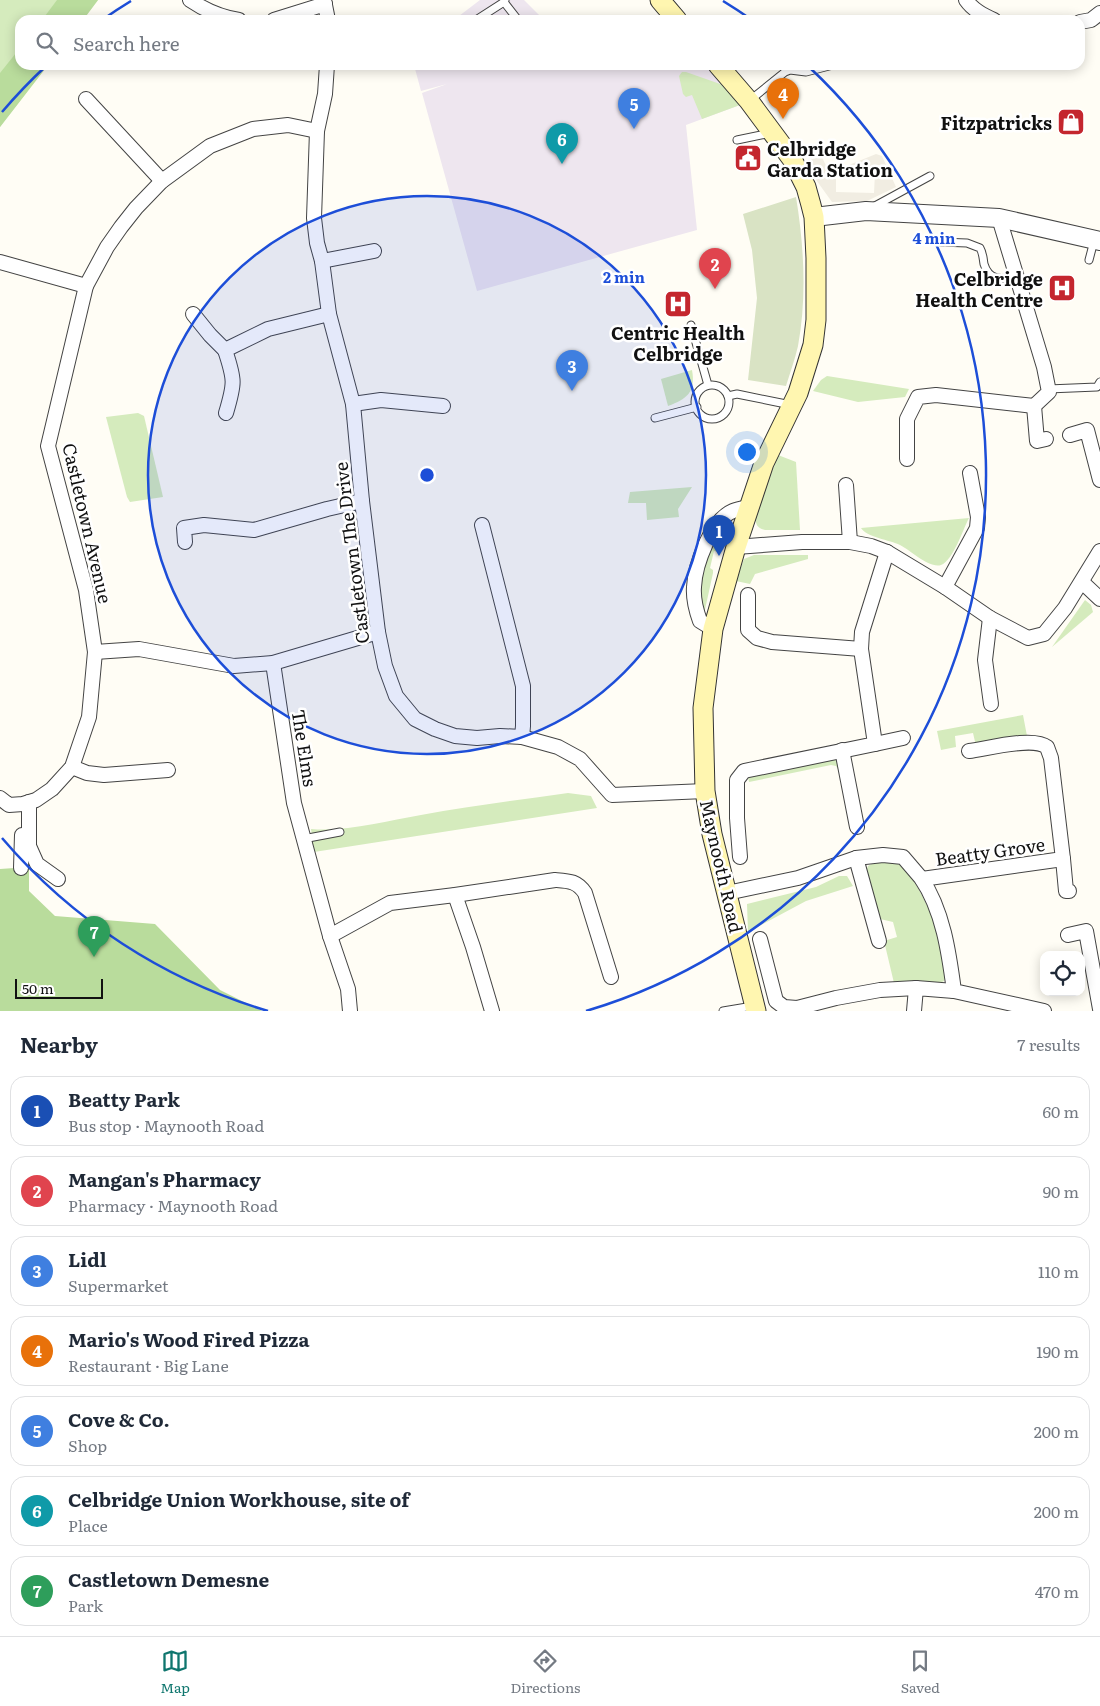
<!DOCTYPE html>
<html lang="en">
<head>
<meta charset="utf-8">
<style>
  body { margin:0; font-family:Literata,serif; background:#f2f2f3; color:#1f2937 }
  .controls { position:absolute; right:15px; bottom:15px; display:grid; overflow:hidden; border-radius:10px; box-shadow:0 2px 12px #0003 }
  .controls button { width:45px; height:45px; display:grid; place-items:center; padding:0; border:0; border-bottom:1px solid #e0e1e3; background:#fff; color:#1f2937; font:25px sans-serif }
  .scale { position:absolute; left:15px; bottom:12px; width:88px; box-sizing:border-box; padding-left:5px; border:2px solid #111; border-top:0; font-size:14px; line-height:18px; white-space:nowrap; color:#111; -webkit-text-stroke:4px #fff; paint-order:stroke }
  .you { position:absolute; left:746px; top:451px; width:18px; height:18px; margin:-12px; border:4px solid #fff; border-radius:50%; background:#1a73e8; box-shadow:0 0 0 8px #1a73e833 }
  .badge { display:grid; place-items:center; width:32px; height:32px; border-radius:50%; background:#0f766e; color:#fff; font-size:16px; font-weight:700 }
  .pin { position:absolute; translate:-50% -41px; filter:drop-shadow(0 1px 2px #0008) }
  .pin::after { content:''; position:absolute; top:26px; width:18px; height:15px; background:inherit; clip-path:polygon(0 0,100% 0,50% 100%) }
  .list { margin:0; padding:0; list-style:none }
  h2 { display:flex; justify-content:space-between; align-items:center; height:65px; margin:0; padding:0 20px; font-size:21px }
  h2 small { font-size:16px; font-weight:400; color:#747a83 }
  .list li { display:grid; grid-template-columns:32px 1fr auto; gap:15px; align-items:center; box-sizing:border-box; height:70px; margin:0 10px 10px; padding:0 10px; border:1px solid #e0e1e3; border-radius:15px }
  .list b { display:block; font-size:19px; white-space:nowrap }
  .list p { margin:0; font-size:16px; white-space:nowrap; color:#747a83 }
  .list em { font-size:16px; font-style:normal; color:#747a83 }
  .icon { flex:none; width:28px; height:28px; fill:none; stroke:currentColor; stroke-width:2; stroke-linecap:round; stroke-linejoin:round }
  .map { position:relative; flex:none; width:1100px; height:1011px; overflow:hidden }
  .search { position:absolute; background:#fff; box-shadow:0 2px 12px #0003; left:15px; right:15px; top:15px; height:55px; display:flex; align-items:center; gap:12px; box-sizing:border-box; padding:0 18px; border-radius:15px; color:#747a83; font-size:19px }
  .sheet { height:625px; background:#fff }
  nav { display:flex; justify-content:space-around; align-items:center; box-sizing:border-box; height:70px; border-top:1px solid #e0e1e3; background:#fff; font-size:14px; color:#747a83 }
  nav a { display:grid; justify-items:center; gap:2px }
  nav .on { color:#0f766e }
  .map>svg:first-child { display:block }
</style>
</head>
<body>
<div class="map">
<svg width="1100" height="1011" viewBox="0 0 1100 1011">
  <rect width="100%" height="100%" fill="#fffdf5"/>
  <g fill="#eee6ef">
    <path d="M480,0H524L544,20H447L459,16Z"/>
    <path d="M414,65H706L740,105L686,125L697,230L477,291L422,93L447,84L421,91Z"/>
  </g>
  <g fill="#d5ebbd">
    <path d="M0,0H98L83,20H20V65H48L0,127Z"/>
    <path d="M682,72H686L723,85L740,105L702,119L692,95L686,97L683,94L679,76Z"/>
    <path d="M692,370C696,392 687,399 668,406L661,379Z"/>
    <path d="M827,376L909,389L905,397L858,402L813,391L821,380Z"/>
    <path d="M138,413L144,416L163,497L130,502L127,497L106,417Z"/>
    <path d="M778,455L796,462L800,530H765C757,528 756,525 755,517Z"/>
    <path d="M692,487L678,509L679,517L647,520L646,503H628L630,492Z"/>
    <path d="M732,517L731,522L719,552L714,551L710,568L713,570V573L704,614C702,607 700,599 699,591C697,570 715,530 732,517Z"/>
    <path d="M969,518C963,529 953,561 941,565C930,569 910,550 900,545C890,540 866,537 861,528Z"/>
    <path d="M754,555H808V559L755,574L750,584L736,581L744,559Z"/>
    <path d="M1085,600L1091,605L1093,612L1052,647Z"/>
    <path d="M1023,715L1027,736L976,746L973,733L955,736L956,747L941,750L937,731Z"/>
    <path d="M834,758L840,763L839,771L836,766L831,765L749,782L748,776Z"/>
    <path d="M568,793L591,796L597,808L314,852L311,829C347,832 385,821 421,815C470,806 519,800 568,793Z"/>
    <path d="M877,861C882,861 891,861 896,863C916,870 944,941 947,962C948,968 947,975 944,981L938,984L894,983L884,941L897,937L893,922L880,919L866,872L868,866Z"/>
    <path d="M839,876H847L853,886L806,901L748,932L747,904L816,887Z"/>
  </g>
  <g fill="#b9dc9c">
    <path d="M57,0H98L83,20H42Z"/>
    <path d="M20,48V65H48L0,127V73Z"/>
    <path d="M29,867V891L55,916L155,924L220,990L262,1011H0V869Z"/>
  </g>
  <path fill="#d9e3c4" d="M796,197C804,245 807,298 798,346C795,359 790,373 786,386L748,380L757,298L752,250L743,214Z"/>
  <path fill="#f1ede2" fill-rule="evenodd" d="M876,154L882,156L896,187L867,201L832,202L804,163L821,155L828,170L836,166L844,167ZM836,171L875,173L874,193L836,192Z"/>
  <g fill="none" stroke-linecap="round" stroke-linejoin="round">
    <g stroke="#444" stroke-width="9">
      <g id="service">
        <path d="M504,2L518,20"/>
        <path d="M476,20L504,2L505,0"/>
        <path d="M749,101L785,72L790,70L806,72L833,65"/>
        <path d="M737,140L771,133"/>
        <path d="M873,207L930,176"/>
        <path d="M940,242L967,243L980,248C983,253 983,258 984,264C989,281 1002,280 1016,276"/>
        <path d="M1089,260L1094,241"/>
        <path d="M691,325L708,385"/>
        <circle cx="712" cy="402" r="17"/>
        <path d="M1048,389L1097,387L1100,382"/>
        <path d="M728,396L737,394L791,405"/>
        <path d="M655,418L697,407"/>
        <path d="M303,839L340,832"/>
        <path d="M723,1011L753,1006"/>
      </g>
    </g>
    <g stroke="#444" stroke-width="16">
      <g id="minor">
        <path d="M190,0C206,11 220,17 239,20"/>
        <path d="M324,0L328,20"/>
        <path d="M966,0C973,10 983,15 994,20"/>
        <path d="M274,20L325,4"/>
        <path d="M1080,22L1091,20L1100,13"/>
        <path d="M327,65L325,94L317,131L314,218L317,243L322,261L329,314L353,404L362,501L378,632L385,666L396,696L415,719L435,729L455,736L477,738L500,736L522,737L558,747L580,759L612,795L705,791"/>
        <path d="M86,99L162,181"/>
        <path d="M999,218L1044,367L1049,392L1034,406"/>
        <path d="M322,261L374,251"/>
        <path d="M0,262L86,286"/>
        <path d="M193,314L210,335L225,350"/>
        <path d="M353,404L381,400L443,406"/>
        <path d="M1034,406L1037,441L1046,439"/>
        <path d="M226,413C235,383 235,380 225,350L268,329L329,314"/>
        <path d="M1070,435L1087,430L1100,480"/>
        <path d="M907,459V419L918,397L936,395L1034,406"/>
        <path d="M846,485L850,542"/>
        <path d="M482,525L523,686V726L522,737"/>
        <path d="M185,542L184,528L204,525L254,530L327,509L362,501"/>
        <path d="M736,547L802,542H850L871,546L887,552L945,587L990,618L1028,638L1044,634L1065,608L1100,551"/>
        <path d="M1082,582L1100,599"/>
        <path d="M945,587L977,528L978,517L970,473"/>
        <path d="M748,595V630L757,638L772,642L861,649"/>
        <path d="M990,618L985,660L991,704"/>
        <path d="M713,629L700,621C696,610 693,600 694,587C695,565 711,520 733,511C738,509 744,508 749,507"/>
        <path d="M95,652L139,649L234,666L273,663L378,632"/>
        <path d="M273,663L294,803L330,936L348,989L350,1011"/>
        <path d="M875,744L903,738"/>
        <path d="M842,750L857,827"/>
        <path d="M72,767L87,773L104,775L168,770"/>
        <path d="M0,798L9,805L23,804L36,800L52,789L72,767L89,717L95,652L86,590L48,446L86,286L107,247L121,227L136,208L162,181L210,146L253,129L288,125L317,131"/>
        <path d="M29,802V846L37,864L58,879"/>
        <path d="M740,857L737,818V780L744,771L875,744L861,649L862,632L887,552"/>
        <path d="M856,858L879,941"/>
        <path d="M1063,859L1066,891H1069"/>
        <path d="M21,868L22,835"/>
        <path d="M922,879L1063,859L1051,758L1047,747C1033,736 986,749 969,751"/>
        <path d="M727,893L798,878L856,858L883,855L903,857C909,864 915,871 921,878C943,910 949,953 954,991L1044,1011"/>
        <path d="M455,895L473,947L492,1011"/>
        <path d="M1068,935L1086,931L1100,1009"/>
        <path d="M330,936L390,903L455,895L555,880C569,881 577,881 585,893L611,977"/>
        <path d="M760,939L776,1001L784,1007L797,1008L836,998L880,990L916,988"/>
        <path d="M914,1011L916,988L954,991"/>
      </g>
    </g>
    <g stroke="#444" stroke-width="20">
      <path id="tertiary" d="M814,217L866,211L999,218L1100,241"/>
    </g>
    <g stroke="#333" stroke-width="21">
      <g id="secondary">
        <path d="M660,0L677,20"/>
        <path d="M718,65L749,101L792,159L806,187L811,205L814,217L816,258V320L813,345L798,393L764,463L736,547L713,629L703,708L705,791L712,834L756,1011"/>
      </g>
    </g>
    <use href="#service" stroke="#fff" stroke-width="7"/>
    <use href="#minor" stroke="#fff" stroke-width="14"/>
    <use href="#tertiary" stroke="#fff" stroke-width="18"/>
    <use href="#secondary" stroke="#fff6b0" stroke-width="19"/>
  </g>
  <circle cx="427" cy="475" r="279" fill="#1d4ed8" fill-opacity=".12"/>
  <g fill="none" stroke="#1d4ed8" stroke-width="2.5">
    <circle cx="427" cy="475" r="279"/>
    <path d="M268 1011A559 559 0 0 1 2 838M2 112A559 559 0 0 1 46 66M102 20A559 559 0 0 1 131 1M723 1A559 559 0 0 1 752 20M808 66A559 559 0 0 1 586 1011"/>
  </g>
  <defs>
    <g id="shop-square" transform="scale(1.4375)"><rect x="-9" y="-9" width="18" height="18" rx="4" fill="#c4262e" stroke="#fff"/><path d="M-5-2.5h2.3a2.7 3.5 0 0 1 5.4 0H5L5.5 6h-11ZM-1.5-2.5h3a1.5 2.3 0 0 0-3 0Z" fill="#fff"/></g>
    <g id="civic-square" transform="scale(1.4375)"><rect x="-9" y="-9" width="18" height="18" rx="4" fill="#c4262e" stroke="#fff"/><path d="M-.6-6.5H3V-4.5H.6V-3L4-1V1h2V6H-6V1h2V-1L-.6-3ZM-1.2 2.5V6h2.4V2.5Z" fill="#fff"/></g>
    <g id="hospital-square" transform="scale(1.4375)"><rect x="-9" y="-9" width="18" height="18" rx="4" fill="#c4262e" stroke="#fff"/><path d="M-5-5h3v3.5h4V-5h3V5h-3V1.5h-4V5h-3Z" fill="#fff"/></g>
  </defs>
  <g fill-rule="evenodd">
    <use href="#shop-square" x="1071" y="122"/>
    <use href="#civic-square" x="748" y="158"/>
    <use href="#hospital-square" x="1062" y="288"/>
    <use href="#hospital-square" x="678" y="304"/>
  </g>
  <g text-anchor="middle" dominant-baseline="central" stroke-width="5" stroke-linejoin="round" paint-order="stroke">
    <g font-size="18" font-weight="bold" fill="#111" stroke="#fff" text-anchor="end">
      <text x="1052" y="122">Fitzpatricks</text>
      <text x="767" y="148" text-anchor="start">Celbridge<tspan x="767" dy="21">Garda Station</tspan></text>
      <text x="1043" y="278">Celbridge<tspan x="1043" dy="21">Health Centre</tspan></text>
      <text x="678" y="332" text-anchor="middle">Centric Health<tspan x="678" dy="21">Celbridge</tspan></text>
    </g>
    <g font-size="18" fill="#111" stroke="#fff">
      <text transform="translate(88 523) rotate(77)">Castletown Avenue</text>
      <text transform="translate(351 553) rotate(-97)">Castletown The Drive</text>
      <text transform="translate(305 748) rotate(81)">The Elms</text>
      <text transform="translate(990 851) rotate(-8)">Beatty Grove</text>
      <text transform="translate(722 866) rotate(77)">Maynooth Road</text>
    </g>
  </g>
  <circle cx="427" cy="475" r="8" fill="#1d4ed8" stroke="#fff" stroke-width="2.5"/>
  <g font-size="15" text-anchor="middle" font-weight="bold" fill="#1d4ed8" stroke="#fff" stroke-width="5" stroke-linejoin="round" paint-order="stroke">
    <text x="934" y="244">4 min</text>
    <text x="624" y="283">2 min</text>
  </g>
</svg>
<div class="controls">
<button><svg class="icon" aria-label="locate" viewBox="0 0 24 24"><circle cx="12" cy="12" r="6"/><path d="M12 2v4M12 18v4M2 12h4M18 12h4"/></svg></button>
</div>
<div class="scale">50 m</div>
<div class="you"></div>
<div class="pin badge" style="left:719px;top:556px;background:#1a4fb4">1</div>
<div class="pin badge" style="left:715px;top:289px;background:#e0444e">2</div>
<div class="pin badge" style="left:572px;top:391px;background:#3f7fe0">3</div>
<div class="pin badge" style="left:783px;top:119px;background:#e8710a">4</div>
<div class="pin badge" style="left:634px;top:129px;background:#3f7fe0">5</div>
<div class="pin badge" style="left:562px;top:164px;background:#0f9aa8">6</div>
<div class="pin badge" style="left:94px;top:957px;background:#2e9e5b">7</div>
<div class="search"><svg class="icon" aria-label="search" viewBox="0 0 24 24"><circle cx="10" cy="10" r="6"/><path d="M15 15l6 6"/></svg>Search here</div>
</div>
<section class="sheet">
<h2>Nearby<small>7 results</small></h2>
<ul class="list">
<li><span class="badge" style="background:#1a4fb4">1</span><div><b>Beatty Park</b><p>Bus stop · Maynooth Road</p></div><em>60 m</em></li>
<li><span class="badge" style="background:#e0444e">2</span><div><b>Mangan's Pharmacy</b><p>Pharmacy · Maynooth Road</p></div><em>90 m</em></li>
<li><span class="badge" style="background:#3f7fe0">3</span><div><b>Lidl</b><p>Supermarket</p></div><em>110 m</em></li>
<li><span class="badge" style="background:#e8710a">4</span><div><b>Mario's Wood Fired Pizza</b><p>Restaurant · Big Lane</p></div><em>190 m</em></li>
<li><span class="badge" style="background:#3f7fe0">5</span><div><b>Cove &amp; Co.</b><p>Shop</p></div><em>200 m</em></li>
<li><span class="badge" style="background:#0f9aa8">6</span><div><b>Celbridge Union Workhouse, site of</b><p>Place</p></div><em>200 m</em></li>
<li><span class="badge" style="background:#2e9e5b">7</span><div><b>Castletown Demesne</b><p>Park</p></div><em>470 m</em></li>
</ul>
</section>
<nav>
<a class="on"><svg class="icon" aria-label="map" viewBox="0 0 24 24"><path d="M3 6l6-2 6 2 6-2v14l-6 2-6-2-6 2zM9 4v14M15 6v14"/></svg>Map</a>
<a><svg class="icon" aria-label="directions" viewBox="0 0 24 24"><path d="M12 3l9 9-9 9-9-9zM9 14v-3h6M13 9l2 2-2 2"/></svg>Directions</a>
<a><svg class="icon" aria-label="saved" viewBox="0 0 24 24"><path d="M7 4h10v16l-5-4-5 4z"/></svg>Saved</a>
</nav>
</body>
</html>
